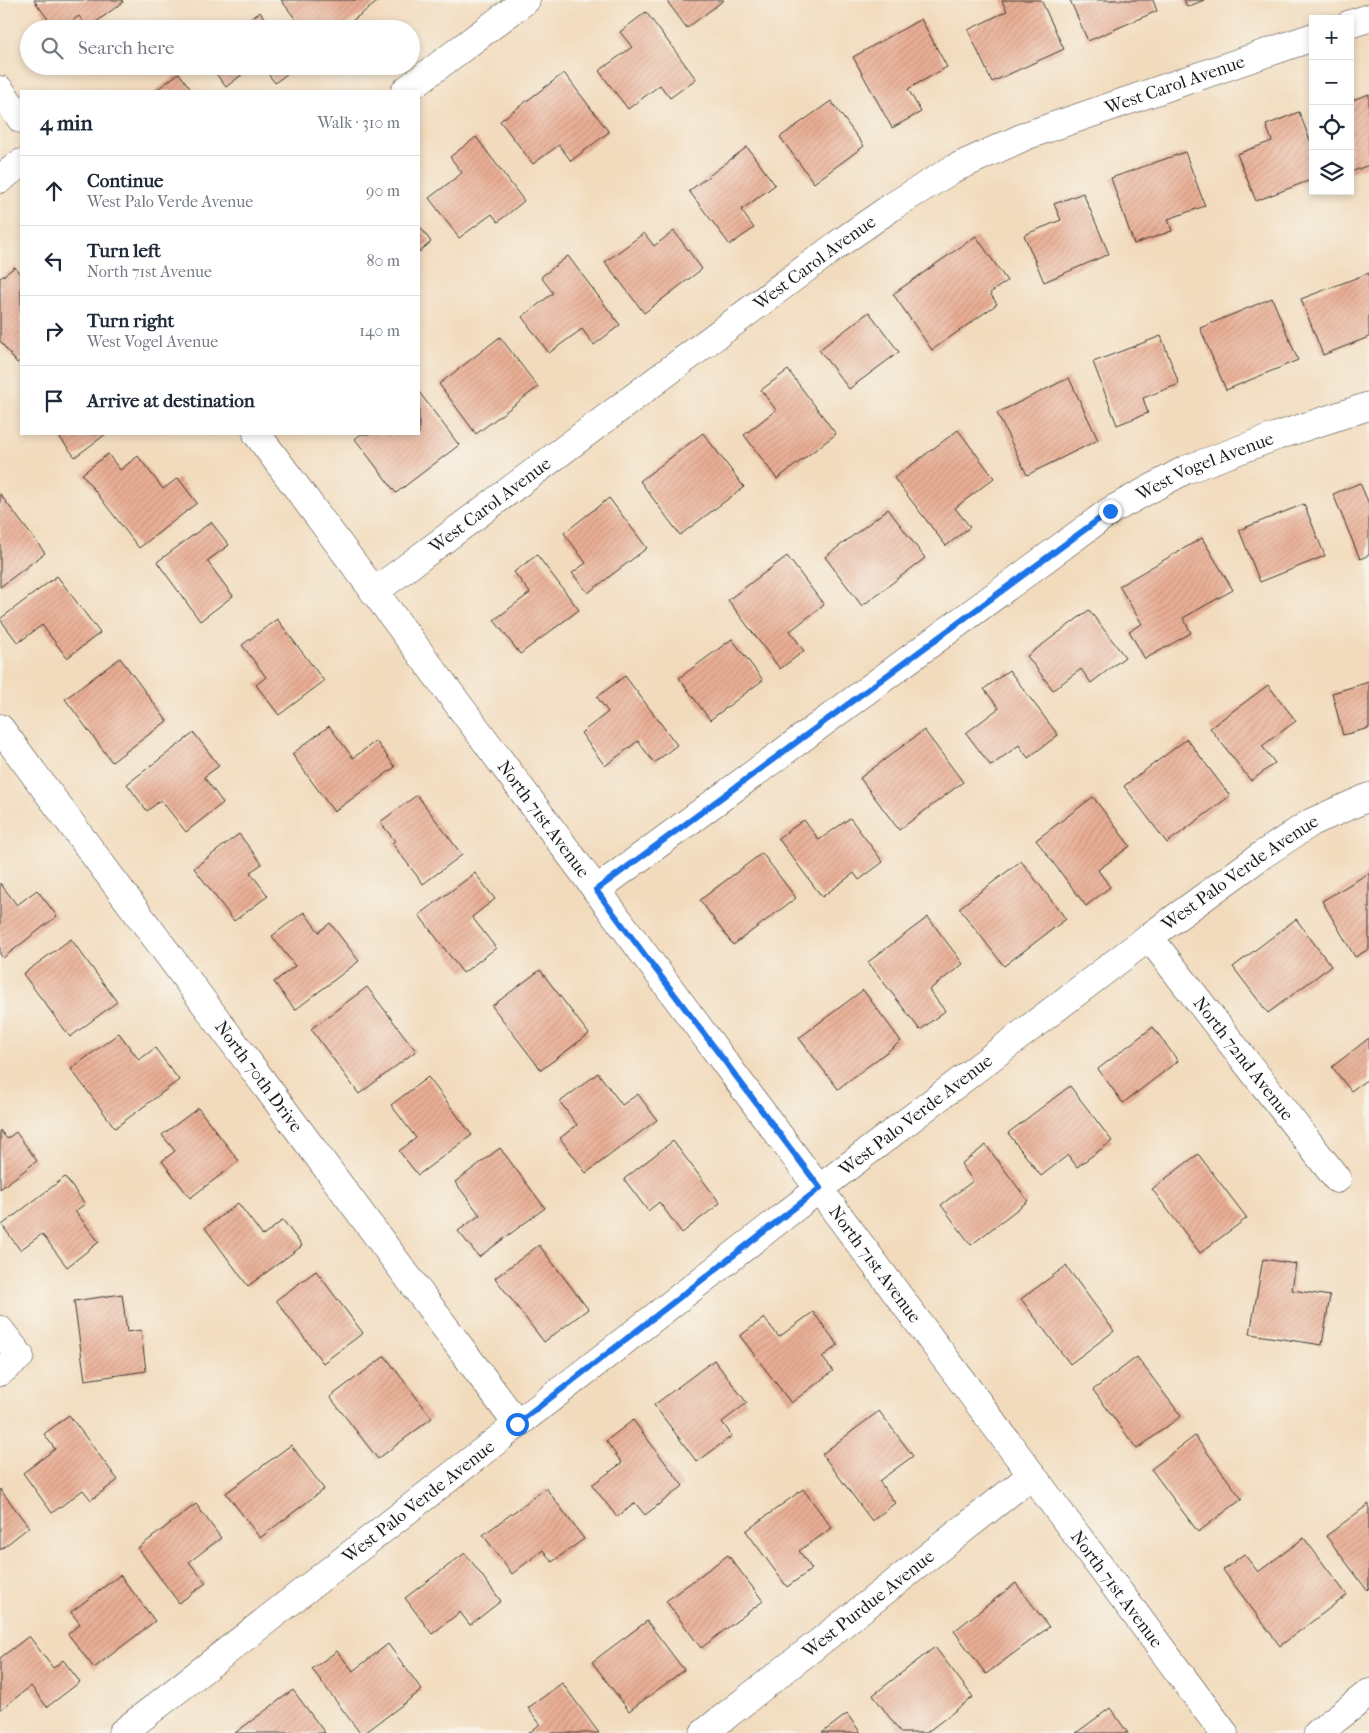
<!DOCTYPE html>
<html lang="en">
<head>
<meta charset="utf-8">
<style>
  body { margin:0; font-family:"IM FELL French Canon",serif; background:#f6f6f7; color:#1f2937 }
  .controls { position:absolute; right:15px; top:15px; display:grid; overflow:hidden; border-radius:0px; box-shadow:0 2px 8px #0003 }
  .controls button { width:45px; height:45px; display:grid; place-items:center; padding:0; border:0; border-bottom:1px solid #e0e1e3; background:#fff; color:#1f2937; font:25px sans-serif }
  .stop { position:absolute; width:15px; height:15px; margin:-11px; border:4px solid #1a73e8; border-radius:50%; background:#fff }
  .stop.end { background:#1a73e8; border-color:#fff; box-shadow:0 1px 5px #0008 }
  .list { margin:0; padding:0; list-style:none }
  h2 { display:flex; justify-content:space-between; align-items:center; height:65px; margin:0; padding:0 20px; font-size:21px }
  h2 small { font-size:16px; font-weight:400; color:#747a83 }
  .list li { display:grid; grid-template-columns:32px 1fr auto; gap:15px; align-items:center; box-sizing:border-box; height:70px; padding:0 20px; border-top:1px solid #e0e1e3 }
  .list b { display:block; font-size:19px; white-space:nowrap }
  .list p { margin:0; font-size:16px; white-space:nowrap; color:#747a83 }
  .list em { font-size:16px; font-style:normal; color:#747a83 }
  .icon { flex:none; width:28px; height:28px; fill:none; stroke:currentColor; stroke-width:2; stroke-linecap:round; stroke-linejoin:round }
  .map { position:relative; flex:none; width:1369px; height:1733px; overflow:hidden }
  .search { position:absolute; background:#fff; box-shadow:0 2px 8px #0003; left:20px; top:20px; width:400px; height:55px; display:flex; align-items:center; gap:12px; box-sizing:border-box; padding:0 18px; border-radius:28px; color:#747a83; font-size:19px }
  .panel { position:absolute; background:#fff; box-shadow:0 2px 8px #0003; left:20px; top:90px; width:400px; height:345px; border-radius:0px }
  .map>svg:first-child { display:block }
</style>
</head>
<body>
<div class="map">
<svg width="1369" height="1733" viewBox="0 0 1369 1733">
  <defs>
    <pattern id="building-hatch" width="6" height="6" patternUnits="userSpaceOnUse" patternTransform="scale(1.25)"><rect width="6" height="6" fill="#e9ae94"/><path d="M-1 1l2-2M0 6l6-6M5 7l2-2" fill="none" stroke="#c7957f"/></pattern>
  </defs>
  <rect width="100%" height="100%" fill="#f7f3e8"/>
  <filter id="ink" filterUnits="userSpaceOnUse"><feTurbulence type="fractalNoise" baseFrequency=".02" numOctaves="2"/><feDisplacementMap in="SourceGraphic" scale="10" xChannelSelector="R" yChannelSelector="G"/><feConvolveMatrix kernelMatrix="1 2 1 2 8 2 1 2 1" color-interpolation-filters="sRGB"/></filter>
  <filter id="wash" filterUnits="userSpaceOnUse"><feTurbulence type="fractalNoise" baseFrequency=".0096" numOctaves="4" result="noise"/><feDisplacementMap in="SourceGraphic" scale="20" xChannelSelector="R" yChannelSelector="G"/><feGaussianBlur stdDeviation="1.12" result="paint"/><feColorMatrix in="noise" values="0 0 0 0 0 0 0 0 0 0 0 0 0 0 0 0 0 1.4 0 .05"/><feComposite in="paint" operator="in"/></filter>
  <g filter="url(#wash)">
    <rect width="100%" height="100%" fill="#f2dbbd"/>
    <g id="blocks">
      <g fill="url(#building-hatch)">
        <path d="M34,0H122L123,2L88,28L79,16L62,29H55Z"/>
        <path d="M281,0H380L341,29H303Z"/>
        <path d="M666,0H724L687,28Z"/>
        <path d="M1003,0H1041L1064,49L992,82L968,30L1007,11L1002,1Z"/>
        <path d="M1070,0H1153L1157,11L1088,41Z"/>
        <path d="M1184,0H1204L1187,7Z"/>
        <path d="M260,12L272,29H238Z"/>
        <path d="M646,12L696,79L670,98L660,85L628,109L599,71L632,47L620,32Z"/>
        <path d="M921,19L947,67L908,89L921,112L892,128L853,57Z"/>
        <path d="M210,66H253L226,87Z"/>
        <path d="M262,66H297L275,83Z"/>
        <path d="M179,73L192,91H155Z"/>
        <path d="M564,73L609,132L571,161L559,145L533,164L500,121Z"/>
        <path d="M1369,94V165L1351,172L1350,101Z"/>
        <path d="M831,101L864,146L814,183L780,137Z"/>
        <path d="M1299,112L1313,148V179L1256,201L1237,154L1272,141L1266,125Z"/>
        <path d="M476,137L524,201L498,222L492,214L459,238L429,198L462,173L450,157Z"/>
        <path d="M747,147L775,185L741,210L754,228L730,245L689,191Z"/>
        <path d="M1185,152L1205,206L1168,219L1172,231L1134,244L1111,178Z"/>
        <path d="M1083,193L1109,254L1044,282L1024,235L1061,220L1054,204Z"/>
        <path d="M419,225L431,242L419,252Z"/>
        <path d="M674,231L702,269L644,313L605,262L644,233L654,246Z"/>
        <path d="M976,236L1007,281L990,293L997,304L932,350L893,294Z"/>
        <path d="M568,256L620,325L594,345L582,329L549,353L522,317L553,293L541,277Z"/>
        <path d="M15,267L21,276V360L17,363L0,341V278Z"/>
        <path d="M1369,273V337L1323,355L1301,299Z"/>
        <path d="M1272,298L1298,360L1226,390L1200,328Z"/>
        <path d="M869,312L899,352L849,389L819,350Z"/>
        <path d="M1161,336L1179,384L1143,398L1148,413L1117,425L1093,362Z"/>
        <path d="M500,337L538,387L476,434L439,384Z"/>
        <path d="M788,370L836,434L777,479L744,435L776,410L761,390Z"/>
        <path d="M1069,378L1098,440L1027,475L997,413Z"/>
        <path d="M419,392L459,445L396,493L355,439L361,434H419Z"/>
        <path d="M958,430L994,478L955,508L970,527L946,546L894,478Z"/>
        <path d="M703,433L744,487L680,535L640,481Z"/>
        <path d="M57,434H106L75,457Z"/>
        <path d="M108,454L120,470L138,456L163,489L178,478L197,503L139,548L82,474Z"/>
        <path d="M1360,483L1369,504V555L1360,559L1333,494Z"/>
        <path d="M0,494L45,553L0,587Z"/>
        <path d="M609,498L647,548L588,593L572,573L586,563L564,533Z"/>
        <path d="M1304,504L1325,556L1260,582L1239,530Z"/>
        <path d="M888,509L925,558L862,606L825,557Z"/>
        <path d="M211,522L229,545L207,561L233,596L200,621L157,562Z"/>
        <path d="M1202,538L1233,590L1183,618L1191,633L1145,659L1129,631L1142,624L1119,586Z"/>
        <path d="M537,555L579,610L520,654L494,620L530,593L514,572Z"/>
        <path d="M787,556L824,605L790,631L804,651L780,669L728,600Z"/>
        <path d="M57,576L100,633L67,658L42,625L18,643L0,619Z"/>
        <path d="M1089,610L1125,657L1091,683L1081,669L1053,690L1027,656Z"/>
        <path d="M277,619L324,681L279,715L256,685L266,677L242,645Z"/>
        <path d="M732,639L763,680L710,720L679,678Z"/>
        <path d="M120,658L167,721L112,762L65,699Z"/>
        <path d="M1009,670L1058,735L1028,758L1019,745L991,766L966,733L999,708L984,689Z"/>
        <path d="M625,676L677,745L654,763L638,741L605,766L581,733L608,712L597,697Z"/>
        <path d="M1369,682V728L1343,735L1332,693Z"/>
        <path d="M1268,685L1296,721L1262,746L1275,763L1251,781L1210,728Z"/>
        <path d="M329,726L353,758L376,741L395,767L334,812L292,754Z"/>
        <path d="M924,730L963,782L899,830L860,778Z"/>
        <path d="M194,733L219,766L204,777L223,803L186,832L161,800L147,811L127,784Z"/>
        <path d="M1187,739L1230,796L1167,843L1124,786Z"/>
        <path d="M417,795L462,855L423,884L392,843L395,841L380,822Z"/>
        <path d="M1093,797L1130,846L1098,870L1110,887L1086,906L1036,840Z"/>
        <path d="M850,818L883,862L859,880L854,873L822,897L778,838L804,820L819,840Z"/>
        <path d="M239,834L262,864L250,872L268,896L234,921L194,868Z"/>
        <path d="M762,853L796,898L733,945L700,900Z"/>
        <path d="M1021,861L1066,919L1004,966L959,908Z"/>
        <path d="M475,873L495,899L472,917L496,948L463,973L419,915Z"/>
        <path d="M1369,873V949L1355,957L1322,901Z"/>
        <path d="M0,883L17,905L37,890L57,916L3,958L0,954Z"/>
        <path d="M304,912L319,932L330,923L359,961L295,1010L274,982L295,966L272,936Z"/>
        <path d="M928,917L963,964L929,990L945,1011L920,1030L868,962Z"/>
        <path d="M1296,919L1331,966L1268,1013L1233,967Z"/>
        <path d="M71,939L117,1002L70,1037L23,974Z"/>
        <path d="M540,970L589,1034L541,1070L492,1006Z"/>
        <path d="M367,987L416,1051L359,1094L311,1029Z"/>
        <path d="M863,990L901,1041L838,1089L799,1038Z"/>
        <path d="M1153,1027L1178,1061L1123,1103L1098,1069Z"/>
        <path d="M119,1033L139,1060L155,1048L179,1080L115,1128L71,1069Z"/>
        <path d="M1369,1038V1080L1368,1079L1351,1091L1332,1067Z"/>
        <path d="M598,1073L622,1105L638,1094L657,1120L586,1173L560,1138L577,1125L560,1102Z"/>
        <path d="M428,1077L472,1135L418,1175L399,1151L416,1138L391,1105Z"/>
        <path d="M1070,1086L1112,1141L1077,1167L1068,1155L1041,1176L1008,1133Z"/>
        <path d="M198,1108L239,1161L190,1198L162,1161L175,1151L162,1135Z"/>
        <path d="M0,1130L7,1139L16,1132L37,1161L0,1189Z"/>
        <path d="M673,1141L720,1203L682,1233L659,1202L648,1211L624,1179Z"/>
        <path d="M986,1145L1028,1201L971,1245L941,1205L973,1181L961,1164Z"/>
        <path d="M500,1148L545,1208L479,1257L458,1231L480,1215L455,1182Z"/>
        <path d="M1198,1154L1247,1218L1200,1253L1152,1189Z"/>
        <path d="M65,1177L85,1204L75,1211L99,1242L67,1267L42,1234L20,1250L2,1225Z"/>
        <path d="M238,1203L263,1236L283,1220L302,1246L248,1286L205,1228Z"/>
        <path d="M539,1245L588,1309L544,1342L495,1278Z"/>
        <path d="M1263,1259L1296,1264L1292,1290L1330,1296L1322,1345L1250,1334Z"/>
        <path d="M1066,1266L1114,1331L1070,1364L1021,1299Z"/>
        <path d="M316,1271L363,1333L323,1363L276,1300Z"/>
        <path d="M122,1294L127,1332L141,1330L146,1371L85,1380L74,1301Z"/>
        <path d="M813,1312L838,1345L822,1357L833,1371L791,1403L740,1336L764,1318L779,1337Z"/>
        <path d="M385,1356L432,1418L378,1459L330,1397Z"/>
        <path d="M1137,1357L1181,1416L1137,1449L1093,1390Z"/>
        <path d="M714,1360L747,1403L722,1422L732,1436L697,1462L654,1405Z"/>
        <path d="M879,1411L913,1456L879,1481L895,1503L872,1521L822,1454Z"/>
        <path d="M69,1415L118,1480L91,1500L83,1490L52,1513L23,1473L55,1449L44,1434Z"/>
        <path d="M633,1420L683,1486L645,1515L635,1503L617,1517L592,1485L622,1463L606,1441Z"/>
        <path d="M1195,1436L1242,1499L1198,1532L1151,1469Z"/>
        <path d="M291,1445L324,1489L260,1538L226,1493Z"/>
        <path d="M546,1488L584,1539L552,1562L543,1550L512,1574L483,1535Z"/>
        <path d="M0,1489L29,1527L0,1550Z"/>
        <path d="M803,1489L832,1528L799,1551L812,1569L787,1587L746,1531Z"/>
        <path d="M196,1504L221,1538L189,1562L206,1583L179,1603L138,1548Z"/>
        <path d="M1369,1504V1588L1367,1590L1326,1536Z"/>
        <path d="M1304,1538L1347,1595L1280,1646L1223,1570L1244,1554L1258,1572Z"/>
        <path d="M465,1553L501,1601L470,1625L460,1612L432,1634L405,1598Z"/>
        <path d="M728,1555L763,1601L701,1648L666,1601Z"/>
        <path d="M120,1575L155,1621L94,1668L68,1634L80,1624L71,1612Z"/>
        <path d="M1016,1583L1049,1627L986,1674L954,1631Z"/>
        <path d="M647,1621L684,1670L629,1711L592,1662Z"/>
        <path d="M29,1636L53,1668L63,1660L80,1682L47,1707L31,1686L0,1710V1658Z"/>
        <path d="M388,1644L422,1690L365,1733H360L312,1669L337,1651L353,1671Z"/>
        <path d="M935,1647L973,1697L926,1733H901L873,1695Z"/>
        <path d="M562,1683L599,1733H529L540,1724L528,1708Z"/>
        <path d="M293,1690L325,1733H235Z"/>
        <path d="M1110,1708L1128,1733H1076Z"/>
        <path d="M847,1714L861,1733H822Z"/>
      </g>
    </g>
  </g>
  <g filter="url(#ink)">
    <use href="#blocks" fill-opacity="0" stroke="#3c3934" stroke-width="1"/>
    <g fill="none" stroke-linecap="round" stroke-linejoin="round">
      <g stroke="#3c3934" stroke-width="29">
        <g id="minor">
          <path d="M1350,24L1369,18"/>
          <path d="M0,90L21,119"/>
          <path d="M405,91L526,0"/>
          <path d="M0,179L21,163"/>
          <path id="s1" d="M257,434L1224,1733"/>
          <path id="s2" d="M374,592L837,245L893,206L953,169L1028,135L1313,37"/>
          <path id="s3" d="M0,728L517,1424"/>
          <path id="s4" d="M596,890L1110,511L1185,470L1277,436L1369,406"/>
          <path id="s5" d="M1149,937L1337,1179"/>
          <path d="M0,1330L20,1356L0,1372"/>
          <path id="s6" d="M122,1733L820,1188L1149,937L1262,855L1312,822L1369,797"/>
          <path id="s7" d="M704,1733L1032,1475"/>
          <path d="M1318,1733L1369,1693"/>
        </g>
      </g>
      <use href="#minor" stroke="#fff" stroke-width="28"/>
    </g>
  </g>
  <g fill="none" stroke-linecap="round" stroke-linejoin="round" filter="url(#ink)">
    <path stroke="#1a73e8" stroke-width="6" d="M517,1424L820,1188L596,890L1110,511"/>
  </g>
  <g text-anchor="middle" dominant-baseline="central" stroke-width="4" stroke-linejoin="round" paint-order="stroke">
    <g font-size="18" fill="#1c1c1c" stroke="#f7f3e8">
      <text stroke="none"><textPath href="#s2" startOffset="955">West Carol Avenue</textPath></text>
      <text stroke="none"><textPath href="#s2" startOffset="550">West Carol Avenue</textPath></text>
      <text stroke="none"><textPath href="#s4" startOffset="744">West Vogel Avenue</textPath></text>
      <text stroke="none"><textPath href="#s2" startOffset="145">West Carol Avenue</textPath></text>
      <text stroke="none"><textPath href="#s1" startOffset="480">North 71st Avenue</textPath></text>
      <text stroke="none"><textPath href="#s6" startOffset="1411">West Palo Verde Avenue</textPath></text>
      <text stroke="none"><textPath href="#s5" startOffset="154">North 72nd Avenue</textPath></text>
      <text stroke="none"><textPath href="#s3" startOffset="434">North 70th Drive</textPath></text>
      <text stroke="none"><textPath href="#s6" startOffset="1006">West Palo Verde Avenue</textPath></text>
      <text stroke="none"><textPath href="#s1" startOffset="1035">North 71st Avenue</textPath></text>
      <text stroke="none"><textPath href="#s6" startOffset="376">West Palo Verde Avenue</textPath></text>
      <text stroke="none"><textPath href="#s1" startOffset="1440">North 71st Avenue</textPath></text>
      <text stroke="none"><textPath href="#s7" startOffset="209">West Purdue Avenue</textPath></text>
    </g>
  </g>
</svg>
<div class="controls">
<button>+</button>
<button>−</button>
<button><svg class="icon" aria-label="locate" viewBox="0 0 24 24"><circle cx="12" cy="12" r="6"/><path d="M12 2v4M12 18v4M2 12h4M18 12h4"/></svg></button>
<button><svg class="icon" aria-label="layers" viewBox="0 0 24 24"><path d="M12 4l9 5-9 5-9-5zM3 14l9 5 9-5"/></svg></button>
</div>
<div class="stop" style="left:517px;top:1424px"></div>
<div class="stop end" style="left:1110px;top:511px"></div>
<div class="search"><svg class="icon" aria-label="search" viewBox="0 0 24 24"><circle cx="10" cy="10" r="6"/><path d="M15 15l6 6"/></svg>Search here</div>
<section class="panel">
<h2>4 min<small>Walk · 310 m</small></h2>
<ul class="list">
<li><svg class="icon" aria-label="ahead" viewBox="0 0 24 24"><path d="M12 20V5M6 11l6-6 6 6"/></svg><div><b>Continue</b><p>West Palo Verde Avenue</p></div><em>90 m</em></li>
<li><svg class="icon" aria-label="left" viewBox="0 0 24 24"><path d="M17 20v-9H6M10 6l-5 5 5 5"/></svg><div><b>Turn left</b><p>North 71st Avenue</p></div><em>80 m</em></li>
<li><svg class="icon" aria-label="right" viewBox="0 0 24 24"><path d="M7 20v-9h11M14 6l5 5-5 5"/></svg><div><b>Turn right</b><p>West Vogel Avenue</p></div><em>140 m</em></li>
<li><svg class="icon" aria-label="arrive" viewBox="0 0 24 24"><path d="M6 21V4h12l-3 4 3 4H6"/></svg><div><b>Arrive at destination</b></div></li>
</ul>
</section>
</div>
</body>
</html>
